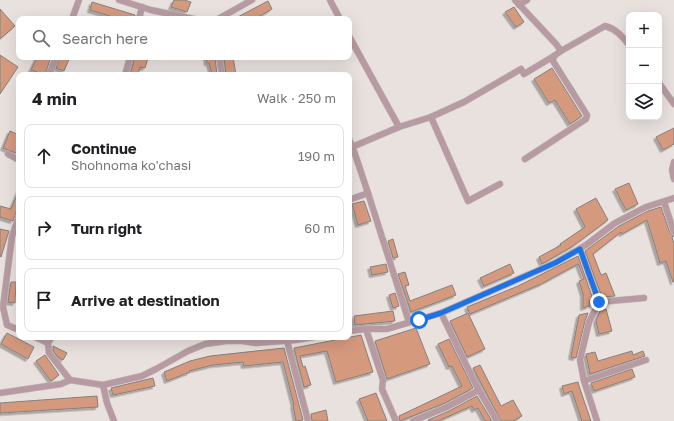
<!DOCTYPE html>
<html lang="en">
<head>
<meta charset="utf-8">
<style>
  body { margin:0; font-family:"Golos Text",sans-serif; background:#f2f2f2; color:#202124 }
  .controls { position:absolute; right:12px; top:12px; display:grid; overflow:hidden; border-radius:8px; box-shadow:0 4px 16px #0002 }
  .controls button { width:36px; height:36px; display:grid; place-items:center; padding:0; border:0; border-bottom:1px solid #e0e0e0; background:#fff; color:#202124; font:20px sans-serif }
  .stop { position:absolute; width:12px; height:12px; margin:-9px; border:3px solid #1a73e8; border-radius:50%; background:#fff }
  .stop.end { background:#1a73e8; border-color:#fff; box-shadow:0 1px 4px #0008 }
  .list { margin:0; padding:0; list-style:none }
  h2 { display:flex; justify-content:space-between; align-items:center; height:52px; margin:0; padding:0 16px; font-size:17px }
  h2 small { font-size:13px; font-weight:400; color:#757577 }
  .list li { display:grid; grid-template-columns:26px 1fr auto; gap:12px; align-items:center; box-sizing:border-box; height:64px; margin:0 8px 8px; padding:0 8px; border:1px solid #e0e0e0; border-radius:8px }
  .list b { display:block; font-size:15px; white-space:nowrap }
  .list p { margin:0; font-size:13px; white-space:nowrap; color:#757577 }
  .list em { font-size:13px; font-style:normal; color:#757577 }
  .icon { flex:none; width:22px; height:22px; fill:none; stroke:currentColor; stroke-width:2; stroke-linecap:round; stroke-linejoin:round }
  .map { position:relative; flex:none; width:674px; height:421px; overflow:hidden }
  .search { position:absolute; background:#fff; box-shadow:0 4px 16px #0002; left:16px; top:16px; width:336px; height:44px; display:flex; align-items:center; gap:10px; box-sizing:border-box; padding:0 14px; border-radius:8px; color:#757577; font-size:15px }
  .panel { position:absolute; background:#fff; box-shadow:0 4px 16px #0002; left:16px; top:72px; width:336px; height:268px; border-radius:8px }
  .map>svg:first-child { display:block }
</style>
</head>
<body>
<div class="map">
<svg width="674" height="421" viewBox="0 0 674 421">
  <defs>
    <filter id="shadow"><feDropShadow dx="-2.5" dy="2.5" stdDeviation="0" flood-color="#0004"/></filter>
  </defs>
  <rect width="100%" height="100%" fill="#e8e1de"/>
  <g fill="#d5997e" stroke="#87807d" filter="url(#shadow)">
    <path d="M174,0H184L191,2L187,12L171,7Z"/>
    <path d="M268,1L272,9L255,19H234Z"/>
    <path d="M92,2L135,15V19H109L110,16L90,10Z"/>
    <path d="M514,7L524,22L516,27L505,12Z"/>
    <path d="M0,9L15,26L0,39Z"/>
    <path d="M0,55L18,67L0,94Z"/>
    <path d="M37,57H51L45,75L31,70Z"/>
    <path d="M60,57H70L64,71L56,68Z"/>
    <path d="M135,57L148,58L145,68L140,67L138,75H130Z"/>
    <path d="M206,57H215L217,75H212L209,63H207Z"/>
    <path d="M224,57H233L236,75H226Z"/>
    <path d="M552,68L582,116L570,124L555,100L549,103L534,79Z"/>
    <path d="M674,128V144L663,150L656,137Z"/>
    <path d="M10,131L19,135V145L16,153L3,148Z"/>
    <path d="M629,183L638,204L626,210L615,189Z"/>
    <path d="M19,190V204L13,221L0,217V206L11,209Z"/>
    <path d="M596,198L608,220L573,246L542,264L539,257L561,245L560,244L585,227L576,209Z"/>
    <path d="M364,201L371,221L358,225L352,204Z"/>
    <path d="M661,207L670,233L674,236L672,237L674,244V282H673L666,261L660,263L647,220L622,234L621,232L593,254L601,275L606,273L615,296L602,297L585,251L619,226L648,211Z"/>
    <path d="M0,229L9,231L1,257L0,256Z"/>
    <path d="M393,239L398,257L393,258L388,241Z"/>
    <path d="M578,256L594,302L592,306L590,300L589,306L583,308V294L579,281L584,279L578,264L541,284L470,314L467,307L518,286Z"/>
    <path d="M386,264L388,272L372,275L370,267Z"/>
    <path d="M510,264L514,273L484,286L480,278Z"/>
    <path d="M405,272L409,285L405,286L410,301L452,285L456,295L411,312L398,274Z"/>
    <path d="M11,282H16L15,303L8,302Z"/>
    <path d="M395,293L399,306L393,308L389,295Z"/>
    <path d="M606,309L612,331L599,334L596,321L600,311Z"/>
    <path d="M393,311L395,321L355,325L354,316Z"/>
    <path d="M468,313L485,349L467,357L450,321Z"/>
    <path d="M588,313L585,321L576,358L571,357L579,315Z"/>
    <path d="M416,328L430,364L387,379L375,341Z"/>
    <path d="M7,333L34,347L28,359L1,344Z"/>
    <path d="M361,335L373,372L336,382L327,351L300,356L303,367L305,366L311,385L304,387L294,348Z"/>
    <path d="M449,339L473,388L445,403L400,421L399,416L462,386L452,366L449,367L438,344Z"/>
    <path d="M53,346L67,353L63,360L58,357L53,351Z"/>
    <path d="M284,348L303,420L296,421L293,405H294L283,362L244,366L243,362L213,365L189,371L190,372L167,381L164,372L190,361L210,356Z"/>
    <path d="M632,351L633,355L643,351L645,356L590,374L586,354L595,352L598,361Z"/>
    <path d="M45,355L59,375L51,381L36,361Z"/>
    <path d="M480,365L501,406L513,400L522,416L513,421H501L473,368Z"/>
    <path d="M632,369L635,377L594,391L591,383Z"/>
    <path d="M153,378L155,386L113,395L111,388Z"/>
    <path d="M578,382L580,389L591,421H582L572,391L564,394L562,386Z"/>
    <path d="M376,393L387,421H368L359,399Z"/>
    <path d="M97,396L98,407L0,413V403Z"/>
    <path d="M477,396L492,421H485L478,408L474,410L472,406L438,421H429L428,420L449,411Z"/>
    <path d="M326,410L328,421H312L311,414Z"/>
  </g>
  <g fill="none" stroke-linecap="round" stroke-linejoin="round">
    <g stroke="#c4bebb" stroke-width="7">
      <g id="street">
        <path d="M119,0L151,10L194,19"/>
        <path d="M330,0L340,19"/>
        <path d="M515,0L556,44L561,51L605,26C616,29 622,36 629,45"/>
        <path d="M519,5L527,0"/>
        <path d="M72,19L79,0"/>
        <path d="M139,19L142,7"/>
        <path d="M218,19L252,0"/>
        <path d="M349,36L399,127"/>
        <path d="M219,57L222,75"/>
        <path d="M49,75L56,57"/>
        <path d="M125,75L130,57"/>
        <path d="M659,83L674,104"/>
        <path d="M431,117L468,201L500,184"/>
        <path d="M349,139L353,149"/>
        <path d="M352,147L399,127L431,117L464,102L521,69L524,74L554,56"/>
        <path d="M349,153L354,151L368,193"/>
        <path d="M8,154L19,160"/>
        <path d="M525,159L586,119L587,115L553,61L554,56L561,51"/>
        <path d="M674,162L672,170L674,179"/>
        <path d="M349,200L368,193L409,322"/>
        <path d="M664,202L674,232"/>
        <path d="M19,216L12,236L3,307L7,325L19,330"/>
        <path d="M580,249L599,302L589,322L580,360L584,381L597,421"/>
        <path d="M599,302L644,298"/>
        <path d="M441,313L476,385L497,421"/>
        <path d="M366,329L383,380L382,389L396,421"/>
        <path d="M349,331L366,329H387L441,313L555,263L586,245L615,223L646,207L674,198"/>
        <path d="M35,337L48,343"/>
        <path d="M52,337L48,343L49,353L70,380"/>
        <path d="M287,341L308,421"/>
        <path d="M584,381L646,360"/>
        <path d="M103,385L107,403L114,421"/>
        <path d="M0,393L61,384L70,380L103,385L142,376L156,369L188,351L205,344L226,341H242L256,343L296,340L314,337"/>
        <path d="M413,421L447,407L479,390"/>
      </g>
    </g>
    <use href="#street" stroke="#b89ba2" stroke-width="6"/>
  </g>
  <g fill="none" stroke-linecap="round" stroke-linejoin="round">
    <path stroke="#1a73e8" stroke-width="5" d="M419,320L441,313L555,263L580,249L599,302"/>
  </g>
</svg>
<div class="controls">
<button>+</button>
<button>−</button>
<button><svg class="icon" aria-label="layers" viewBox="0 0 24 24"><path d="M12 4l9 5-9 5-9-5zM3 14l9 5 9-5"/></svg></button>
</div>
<div class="stop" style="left:419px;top:320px"></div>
<div class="stop end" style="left:599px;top:302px"></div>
<div class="search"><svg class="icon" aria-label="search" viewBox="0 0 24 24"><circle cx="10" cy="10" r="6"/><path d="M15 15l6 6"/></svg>Search here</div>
<section class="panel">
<h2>4 min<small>Walk · 250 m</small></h2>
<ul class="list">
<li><svg class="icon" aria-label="ahead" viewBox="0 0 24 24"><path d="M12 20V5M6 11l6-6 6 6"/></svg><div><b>Continue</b><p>Shohnoma ko'chasi</p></div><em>190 m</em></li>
<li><svg class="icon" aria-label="right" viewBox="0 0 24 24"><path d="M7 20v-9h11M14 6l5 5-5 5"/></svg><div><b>Turn right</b></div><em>60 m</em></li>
<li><svg class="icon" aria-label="arrive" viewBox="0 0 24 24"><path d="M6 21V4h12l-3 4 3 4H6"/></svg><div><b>Arrive at destination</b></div></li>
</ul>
</section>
</div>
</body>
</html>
